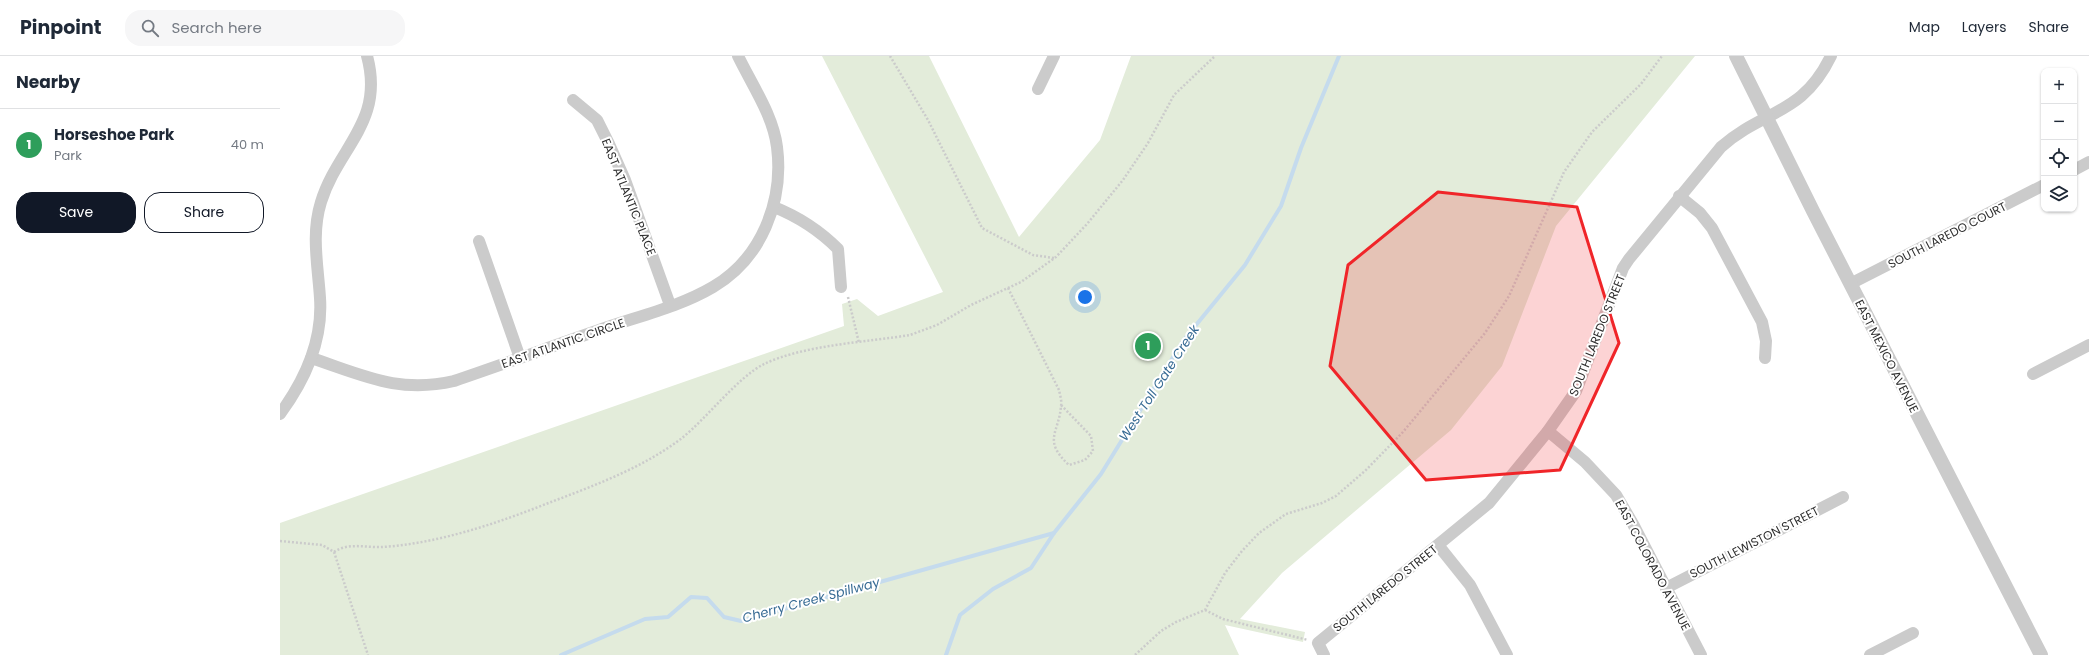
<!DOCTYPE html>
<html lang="en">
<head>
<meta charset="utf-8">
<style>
  body { margin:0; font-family:Poppins,sans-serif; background:#f6f6f7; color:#1f2937 }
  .controls { position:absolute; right:12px; top:12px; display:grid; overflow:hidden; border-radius:8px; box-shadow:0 1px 3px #0004 }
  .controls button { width:36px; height:36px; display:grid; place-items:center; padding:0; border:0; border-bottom:1px solid #e0e1e3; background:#fff; color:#1f2937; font:20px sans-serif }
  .you { position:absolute; left:805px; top:241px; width:14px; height:14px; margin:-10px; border:3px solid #fff; border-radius:50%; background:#1a73e8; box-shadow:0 0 0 6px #1a73e833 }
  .badge { display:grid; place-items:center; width:26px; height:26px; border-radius:50%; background:#111827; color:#fff; font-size:13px; font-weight:700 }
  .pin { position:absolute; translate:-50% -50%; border:2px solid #fff; box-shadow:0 1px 4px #0006 }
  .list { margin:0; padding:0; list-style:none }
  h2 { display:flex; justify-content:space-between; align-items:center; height:52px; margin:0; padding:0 16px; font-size:17px }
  h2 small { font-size:13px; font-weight:400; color:#747a83 }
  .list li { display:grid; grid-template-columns:26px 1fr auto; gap:12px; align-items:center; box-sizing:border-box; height:72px; padding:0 16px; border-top:1px solid #e0e1e3 }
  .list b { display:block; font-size:15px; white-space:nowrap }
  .list p { margin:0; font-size:13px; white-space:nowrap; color:#747a83 }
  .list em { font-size:13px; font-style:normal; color:#747a83 }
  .actions { display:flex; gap:8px; padding:12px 16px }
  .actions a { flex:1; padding:9px 0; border:1px solid #111827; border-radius:16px; text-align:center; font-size:14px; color:#111827 }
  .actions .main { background:#111827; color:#fff }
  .icon { flex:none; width:22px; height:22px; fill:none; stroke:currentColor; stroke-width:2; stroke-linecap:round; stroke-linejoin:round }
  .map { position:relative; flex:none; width:1809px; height:599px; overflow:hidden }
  header { display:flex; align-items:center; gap:24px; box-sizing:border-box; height:56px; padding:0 20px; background:#fff; border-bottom:1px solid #e0e1e3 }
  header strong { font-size:19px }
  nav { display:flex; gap:22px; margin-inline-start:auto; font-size:14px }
  .search { width:280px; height:36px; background:#f6f6f7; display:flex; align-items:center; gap:10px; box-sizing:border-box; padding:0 14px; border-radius:16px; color:#747a83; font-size:15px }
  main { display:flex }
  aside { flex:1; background:#fff }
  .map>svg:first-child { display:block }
</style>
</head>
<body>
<header>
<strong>Pinpoint</strong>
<div class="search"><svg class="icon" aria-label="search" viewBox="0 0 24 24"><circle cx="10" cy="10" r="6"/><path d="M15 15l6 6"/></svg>Search here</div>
<nav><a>Map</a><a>Layers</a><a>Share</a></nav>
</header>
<main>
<aside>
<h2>Nearby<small></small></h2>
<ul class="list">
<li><span class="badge" style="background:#2e9e5b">1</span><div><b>Horseshoe Park</b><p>Park</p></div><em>40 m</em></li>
</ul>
<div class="actions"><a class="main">Save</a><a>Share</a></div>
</aside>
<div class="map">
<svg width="1809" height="599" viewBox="0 0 1809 599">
  <rect width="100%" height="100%" fill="#fff"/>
  <path fill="#e3ecda" d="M542,0H649L739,181L820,84L851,0H1415L1276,170L1222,310L1171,374L1002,517L960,563L1025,576L1023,586L945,569L959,599H0V467L564,270L562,248L577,243L598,260L663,236Z"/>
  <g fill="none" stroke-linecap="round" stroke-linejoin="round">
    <g stroke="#c5dbed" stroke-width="4">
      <path d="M281,599L365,563L388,561L411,541L427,542L444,561L461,565L774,477"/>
      <path d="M666,599L680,559L713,533L751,512L774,477L821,418L903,285L965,209L1001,150L1021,92L1059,0"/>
    </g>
    <g stroke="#cbcbcb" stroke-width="2.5" stroke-dasharray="2 2" stroke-linecap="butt">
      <path d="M610,0L648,64L702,172L753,199L774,202"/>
      <path d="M728,232L779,334C780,339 782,345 781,350C779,377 762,384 789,409L805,404L813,395L811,380L781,349"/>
      <path d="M568,241L579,287"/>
      <path d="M0,485L42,489L54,496L88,599"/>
      <path d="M54,496C68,486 87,492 103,491C160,487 218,467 271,446C316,429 364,411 402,382C428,361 457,322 484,308C524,289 587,286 630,279L657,269L691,249L741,226L776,201L807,168L843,124L868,87L894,39L935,0"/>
      <path d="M925,554L943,563L1028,584"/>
      <path d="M855,599L881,575L896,566L925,554L945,517L962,495L979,477L1006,458L1042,447L1056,440L1086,414L1123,376L1205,277L1229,240L1284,116L1312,76L1361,28L1382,0"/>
    </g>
    <g stroke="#cbcbcb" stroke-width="12">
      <path d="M758,33L774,0"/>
      <path d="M293,44L317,64L329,88L345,124L390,249"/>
      <path d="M1794,114L1809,106"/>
      <path d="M1399,140L1420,157L1432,172L1482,266L1486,285L1485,302"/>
      <path d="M494,151C519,161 538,173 558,193L561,231"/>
      <path d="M199,185L240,302"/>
      <path d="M1570,228L1764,129"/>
      <path d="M31,302C83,319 118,338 174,325C224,308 273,290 322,273C359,260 399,251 433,231C481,203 504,146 497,91C493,59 472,29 458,0"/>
      <path d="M1753,318L1809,289"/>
      <path d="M0,358C25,324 43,285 40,242C38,210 31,178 41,146C58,91 105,66 87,0"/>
      <path d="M1268,375L1305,406L1336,439L1353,468L1421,599"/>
      <path d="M1158,489L1190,529L1227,599"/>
      <path d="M1386,532L1563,441"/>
      <path d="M1044,599L1038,587L1209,447L1268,375L1296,335L1343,212L1349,203L1441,91C1484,53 1522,60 1551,0"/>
      <path d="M1590,599L1633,577"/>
    </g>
    <path stroke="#cbcbcb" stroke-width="14" d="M1456,0L1533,155L1761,599"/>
  </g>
  <path fill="#f02529" fill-opacity="0.2" stroke="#f02529" stroke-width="3" stroke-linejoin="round" d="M1158,136L1297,151L1339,287L1280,414L1146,424L1050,310L1068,209Z"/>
  <g text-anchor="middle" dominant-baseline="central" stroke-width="4" stroke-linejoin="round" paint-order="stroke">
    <g font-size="12" fill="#2e2e2e" stroke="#fff">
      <text transform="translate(349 141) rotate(68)">EAST ATLANTIC PLACE</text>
      <text transform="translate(1667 179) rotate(-27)">SOUTH LAREDO COURT</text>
      <text transform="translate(1317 279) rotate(-68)">SOUTH LAREDO STREET</text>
      <text transform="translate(283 287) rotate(-19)">EAST ATLANTIC CIRCLE</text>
      <text transform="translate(1607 300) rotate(63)">EAST MEXICO AVENUE</text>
      <text transform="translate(1474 486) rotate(-27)">SOUTH LEWISTON STREET</text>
      <text transform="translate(1373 509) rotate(62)">EAST COLORADO AVENUE</text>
      <text transform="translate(1105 532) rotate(-39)">SOUTH LAREDO STREET</text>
    </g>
    <g font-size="13" font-style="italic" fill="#376b94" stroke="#fff">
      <text transform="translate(879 327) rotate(-57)">West Toll Gate Creek</text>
      <text transform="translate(531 544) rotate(-15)">Cherry Creek Spillway</text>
    </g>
  </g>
</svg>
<div class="controls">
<button>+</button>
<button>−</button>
<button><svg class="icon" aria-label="locate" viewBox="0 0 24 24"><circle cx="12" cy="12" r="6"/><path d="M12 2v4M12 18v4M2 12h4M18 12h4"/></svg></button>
<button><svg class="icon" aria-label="layers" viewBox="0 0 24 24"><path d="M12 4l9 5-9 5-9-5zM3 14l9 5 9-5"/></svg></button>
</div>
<div class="you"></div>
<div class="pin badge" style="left:868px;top:290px;background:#2e9e5b">1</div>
</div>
</main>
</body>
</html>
